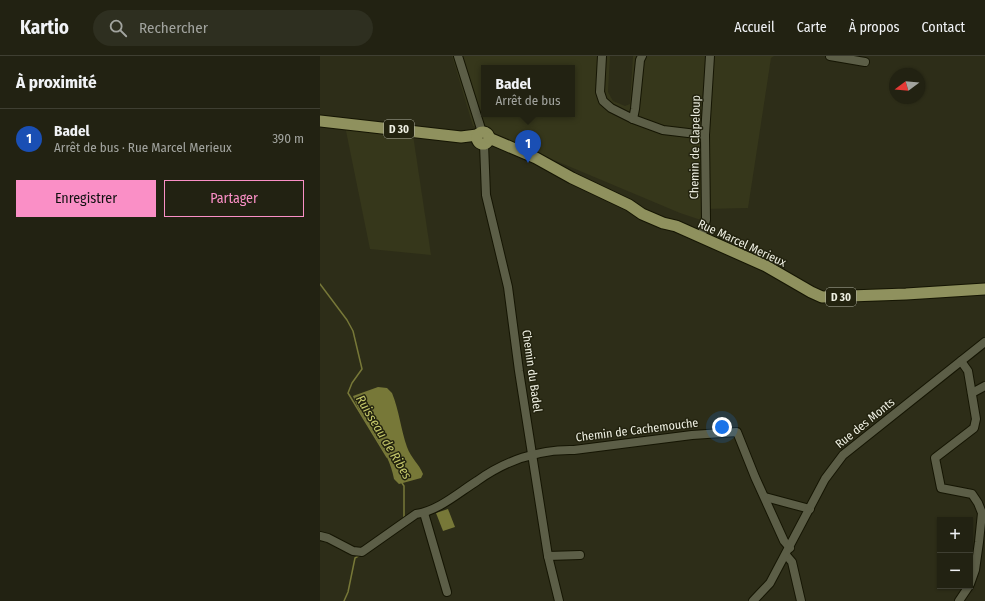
<!DOCTYPE html>
<html lang="fr">
<head>
<meta charset="utf-8">
<style>
  body { margin:0; font-family:"Fira Sans Condensed",sans-serif; background:#2e2f20; color:#f1f3f6 }
  .controls { position:absolute; right:12px; bottom:12px; display:grid; overflow:hidden; border-radius:0px; box-shadow:0 1px 3px #0004 }
  .controls button { width:36px; height:36px; display:grid; place-items:center; padding:0; border:0; border-bottom:1px solid #3f3f32; background:#222212; color:#f1f3f6; font:20px sans-serif }
  .compass { position:absolute; left:569px; top:12px; width:36px; height:36px; border-radius:50%; background:#222212; box-shadow:0 1px 3px #0004; rotate:254deg }
  .you { position:absolute; left:402px; top:371px; width:14px; height:14px; margin:-10px; border:3px solid #fff; border-radius:50%; background:#1a73e8; box-shadow:0 0 0 6px #1a73e833 }
  .badge { display:grid; place-items:center; width:26px; height:26px; border-radius:50%; background:#fa8fc6; color:#fff; font-size:13px; font-weight:700 }
  .pin { position:absolute; translate:-50% -33px; filter:drop-shadow(0 1px 2px #0008) }
  .pin::after { content:''; position:absolute; top:21px; width:14px; height:12px; background:inherit; clip-path:polygon(0 0,100% 0,50% 100%) }
  .popup { position:absolute; left:161px; top:9px; width:94px; height:52px; box-sizing:border-box; display:grid; place-content:center; border-radius:0px; background:#222212; filter:drop-shadow(0 1px 3px #0005); font-size:13px; white-space:nowrap; color:#a2a49f }
  .popup b { font-size:15px; color:#f1f3f6 }
  .popup::after { content:''; position:absolute; left:50%; top:100%; margin-left:-8px; border:8px solid transparent; border-top-color:#222212 }
  .list { margin:0; padding:0; list-style:none }
  h2 { display:flex; justify-content:space-between; align-items:center; height:52px; margin:0; padding:0 16px; font-size:17px }
  h2 small { font-size:13px; font-weight:400; color:#a2a49f }
  .list li { display:grid; grid-template-columns:26px 1fr auto; gap:12px; align-items:center; box-sizing:border-box; height:60px; padding:0 16px; border-top:1px solid #3f3f32 }
  .list b { display:block; font-size:15px; white-space:nowrap }
  .list p { margin:0; font-size:13px; white-space:nowrap; color:#a2a49f }
  .list em { font-size:13px; font-style:normal; color:#a2a49f }
  .actions { display:flex; gap:8px; padding:12px 16px }
  .actions a { flex:1; padding:9px 0; border:1px solid #fa8fc6; border-radius:0px; text-align:center; font-size:14px; color:#fa8fc6 }
  .actions .main { background:#fa8fc6; color:#111 }
  .icon { flex:none; width:22px; height:22px; fill:none; stroke:currentColor; stroke-width:2; stroke-linecap:round; stroke-linejoin:round }
  .map { position:relative; flex:none; width:665px; height:545px; overflow:hidden }
  header { display:flex; align-items:center; gap:24px; box-sizing:border-box; height:56px; padding:0 20px; background:#222212; border-bottom:1px solid #3f3f32 }
  header strong { font-size:19px }
  nav { display:flex; gap:22px; margin-inline-start:auto; font-size:14px }
  .search { width:280px; height:36px; background:#2e2f20; display:flex; align-items:center; gap:10px; box-sizing:border-box; padding:0 14px; border-radius:22px; color:#a2a49f; font-size:15px }
  main { display:flex }
  aside { flex:1; background:#222212 }
  .map>svg:first-child { display:block }
</style>
</head>
<body>
<header>
<strong>Kartio</strong>
<div class="search"><svg class="icon" aria-label="search" viewBox="0 0 24 24"><circle cx="10" cy="10" r="6"/><path d="M15 15l6 6"/></svg>Rechercher</div>
<nav><a>Accueil</a><a>Carte</a><a>À propos</a><a>Contact</a></nav>
</header>
<main>
<aside>
<h2>À proximité<small></small></h2>
<ul class="list">
<li><span class="badge" style="background:#1a4fb4">1</span><div><b>Badel</b><p>Arrêt de bus · Rue Marcel Merieux</p></div><em>390 m</em></li>
</ul>
<div class="actions"><a class="main">Enregistrer</a><a>Partager</a></div>
</aside>
<div class="map">
<svg width="665" height="545" viewBox="0 0 665 545">
  <rect width="100%" height="100%" fill="#2d2d18"/>
  <g fill="#36371b" fill-rule="evenodd">
    <path d="M132,0H290L288,36L293,45L305,50L310,48L313,0H454L451,2L428,152L382,153L381,164L360,157L153,70ZM164,12H252V58H164Z"/>
    <path d="M25,70L93,79L111,199L50,193Z"/>
  </g>
  <g fill="#777838">
    <path d="M58,331L67,332L72,337C79,354 81,374 87,391C91,402 99,408 103,418L101,422L79,428L74,423C69,392 43,369 33,340Z"/>
    <path d="M128,453L135,471L123,475L116,457Z"/>
  </g>
  <g fill="none" stroke-linecap="round" stroke-linejoin="round">
    <g stroke="#777838" stroke-width="1.5">
      <path d="M0,228L27,264L33,275L42,313L32,327L28,337L67,401"/>
      <path d="M82,427L84,430V462"/>
      <path d="M24,545L28,536L35,502L40,499"/>
    </g>
    <g stroke="#151503" stroke-width="10">
      <g id="minor">
        <path d="M138,0L162,76"/>
        <path d="M282,0L280,36L283,45L291,52L313,63L343,74L385,79"/>
        <path d="M510,0L545,6"/>
        <path d="M313,63L315,53L320,4L322,0"/>
        <path d="M164,88L166,139L188,231L199,315L228,500L239,545"/>
        <path d="M381,182L386,164L385,79L390,0"/>
        <path d="M641,305L648,315L656,363L654,372L615,402L621,432L652,438L658,447L662,457L659,486L655,514L650,528"/>
        <path d="M652,337L665,330"/>
        <path d="M445,441L490,453"/>
        <path d="M104,457L127,536"/>
        <path d="M0,480L8,482L33,495L42,496L96,458C118,455 138,437 157,425C185,405 219,393 254,394L372,379L417,376L435,421L464,485L470,492"/>
        <path d="M466,499L472,506L481,545"/>
        <path d="M228,500L260,499"/>
        <path d="M433,545L450,527L505,423L523,399L665,286"/>
        <path d="M639,545L649,530"/>
      </g>
    </g>
    <g stroke="#151503" stroke-width="13">
      <g id="major">
        <path d="M0,65L141,81L157,79"/>
        <circle cx="163" cy="82" r="6"/>
        <path d="M169,82L216,102L252,122L309,149L322,158L343,167L356,170L446,210L491,236L502,241L586,238L665,233"/>
      </g>
    </g>
    <use href="#minor" stroke="#5c5e47" stroke-width="8"/>
    <use href="#major" stroke="#8f915e" stroke-width="11"/>
  </g>
  <g text-anchor="middle" dominant-baseline="central" stroke-width="3" stroke-linejoin="round" paint-order="stroke">
    <g fill="#23230f" stroke="#b1b2a3" stroke-width="1">
      <rect x="64" y="64" width="30" height="18" rx="3"/>
      <rect x="506" y="232" width="30" height="18" rx="3"/>
    </g>
    <g font-size="11" font-weight="bold" fill="#eeefe2">
      <text x="79" y="73">D 30</text>
      <text x="521" y="241">D 30</text>
    </g>
    <g font-size="12" fill="#eeefe2" stroke="#23230f">
      <text transform="translate(375 91) rotate(-89)">Chemin de Clapeloup</text>
      <text transform="translate(422 187) rotate(25)">Rue Marcel Merieux</text>
      <text transform="translate(212 315) rotate(82)">Chemin du Badel</text>
      <text transform="translate(545 367) rotate(-39)">Rue des Monts</text>
      <text transform="translate(317 374) rotate(-7)">Chemin de Cachemouche</text>
    </g>
    <g font-size="13" font-style="italic" fill="#c4c769" stroke="#23230f">
      <text transform="translate(64 381) rotate(59)">Ruisseau de Ribes</text>
    </g>
  </g>
</svg>
<div class="controls">
<button>+</button>
<button>−</button>
</div>
<svg class="compass" viewBox="-18 -18 36 36"><path d="M0-13l5 13h-10z" fill="#e53935"/><path d="M0 13l5-13h-10z" fill="#a2a49f"/></svg>
<div class="you"></div>
<div class="pin badge" style="left:208px;top:107px;background:#1a4fb4">1</div>
<div class="popup"><b>Badel</b>Arrêt de bus</div>
</div>
</main>
</body>
</html>
